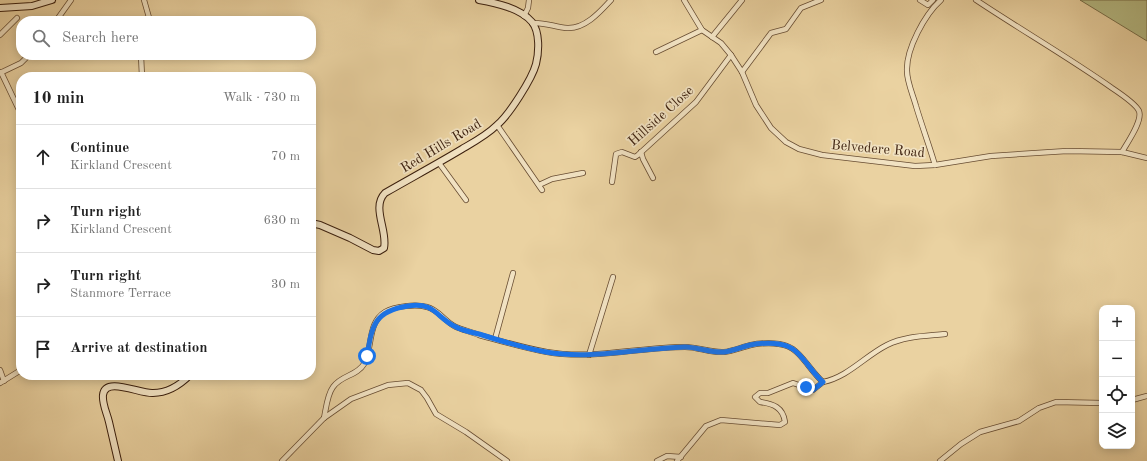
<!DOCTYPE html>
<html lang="en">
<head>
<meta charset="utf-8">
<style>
  body { margin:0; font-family:"Old Standard TT",serif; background:#f2f2f2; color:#222 }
  .controls { position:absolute; right:12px; bottom:12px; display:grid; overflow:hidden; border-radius:8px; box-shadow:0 2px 10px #0003 }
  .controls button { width:36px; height:36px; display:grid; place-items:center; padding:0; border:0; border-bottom:1px solid #e0e0e0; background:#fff; color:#222; font:20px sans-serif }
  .stop { position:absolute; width:12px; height:12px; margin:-9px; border:3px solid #1a73e8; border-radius:50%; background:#fff }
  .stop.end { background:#1a73e8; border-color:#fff; box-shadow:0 1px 4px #0008 }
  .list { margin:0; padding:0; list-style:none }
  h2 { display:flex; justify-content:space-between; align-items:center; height:52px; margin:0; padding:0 16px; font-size:17px }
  h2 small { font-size:13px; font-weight:400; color:#767676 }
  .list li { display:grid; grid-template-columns:26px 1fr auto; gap:12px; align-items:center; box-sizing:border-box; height:64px; padding:0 16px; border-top:1px solid #e0e0e0 }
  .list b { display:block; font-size:15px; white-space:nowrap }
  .list p { margin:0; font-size:13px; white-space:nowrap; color:#767676 }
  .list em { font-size:13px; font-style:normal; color:#767676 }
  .icon { flex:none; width:22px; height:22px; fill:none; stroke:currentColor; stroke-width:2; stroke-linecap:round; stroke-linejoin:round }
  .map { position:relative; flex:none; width:1147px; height:461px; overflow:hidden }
  .search { position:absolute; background:#fff; box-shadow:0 2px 10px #0003; left:16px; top:16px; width:300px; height:44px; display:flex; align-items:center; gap:10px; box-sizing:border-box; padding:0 14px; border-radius:16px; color:#767676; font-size:15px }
  .panel { position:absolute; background:#fff; box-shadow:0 2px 10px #0003; left:16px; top:72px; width:300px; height:308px; border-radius:16px }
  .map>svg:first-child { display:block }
</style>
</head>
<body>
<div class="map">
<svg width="1147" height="461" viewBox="0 0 1147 461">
  <rect width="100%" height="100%" fill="#ead2a1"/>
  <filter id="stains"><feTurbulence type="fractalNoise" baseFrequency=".005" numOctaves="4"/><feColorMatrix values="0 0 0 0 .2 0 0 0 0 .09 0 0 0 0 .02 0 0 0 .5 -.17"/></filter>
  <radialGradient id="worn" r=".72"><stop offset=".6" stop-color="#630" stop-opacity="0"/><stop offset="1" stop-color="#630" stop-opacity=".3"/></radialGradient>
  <path fill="#b6bc85" stroke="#786e49" d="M1080,0H1147V41Z"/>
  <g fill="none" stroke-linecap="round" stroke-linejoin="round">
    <g stroke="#674c32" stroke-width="6">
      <g id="minor">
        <path d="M144,0L150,21"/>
        <path d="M684,0L702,30L721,43L731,55L742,72L756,105L771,128L786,142L799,149L822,155L915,166L935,165L991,156L1067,151L1122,152L1147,158"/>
        <path d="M920,0L928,5L933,0"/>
        <path d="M976,0C1021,30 1068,57 1112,88C1118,92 1136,104 1139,111C1143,121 1127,143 1122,152"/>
        <path d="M524,16L528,8L529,0"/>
        <path d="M56,21L71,0"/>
        <path d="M532,23C544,22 555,27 567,28C585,29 600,12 611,0"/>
        <path d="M0,35L17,18"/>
        <path d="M712,37L742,0"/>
        <path d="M656,52L702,30"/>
        <path d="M141,55L142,77"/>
        <path d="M1,72L21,114"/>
        <path d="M742,72L771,33L786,29L801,8L821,0"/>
        <path d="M0,73L21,63L29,55"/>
        <path d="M497,125L542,190"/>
        <path d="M641,152L643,159L653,178"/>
        <path d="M439,163L466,200"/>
        <path d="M935,165C929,145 922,126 916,106C913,95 907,82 907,71C906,49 925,14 941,0"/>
        <path d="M612,182L616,154L622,152L635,157L638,155L696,102L731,55"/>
        <path d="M539,185L552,179L583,173"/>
        <path d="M495,339L513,273"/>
        <path d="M589,355L613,277"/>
        <path d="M0,370L4,381"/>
        <path d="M0,383L21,370"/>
        <path d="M1132,400L1147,396"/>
        <path d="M324,418C326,409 327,395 333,387C341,375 357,376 364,364C373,348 367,323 385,312C395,306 416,304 427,307C438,309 446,323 456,327C463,330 472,332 479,335C501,341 524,348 547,352C593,360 639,347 685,347C698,347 711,353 724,352C733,351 742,347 751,345C760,343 777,342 787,346C801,351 811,372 823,382C848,377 865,356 887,345C905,336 926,336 945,334"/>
        <path d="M282,461L324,418L351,399L388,385L408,383L421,390L427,398L436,414L466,432L507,461"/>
        <path d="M657,461L667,456L681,457"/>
        <path d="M677,461L706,426L721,420L780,425L785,422C783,407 773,404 760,402L755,397L760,393H768L793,383L813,390L823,382"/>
        <path d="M940,461L961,444L980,432L1019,421L1039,408L1056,402L1102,403"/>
      </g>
    </g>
    <g stroke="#3b1f0d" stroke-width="8">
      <g id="secondary">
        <path d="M0,8L32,6L52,0"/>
        <path d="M311,223L320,225L350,238L373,250L379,251L384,248C388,231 371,207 385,193C411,178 437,164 462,149C474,142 487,135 497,125C509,115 532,79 536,64C539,52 540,32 532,22C520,8 496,3 479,0"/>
        <path d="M118,461C115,448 112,435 109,422C107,413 102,404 103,395C105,376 140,394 153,393C168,393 180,385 190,375"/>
      </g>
    </g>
    <use href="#minor" stroke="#f1e2c2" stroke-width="4.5"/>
    <use href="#secondary" stroke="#f1e2c2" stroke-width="6"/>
  </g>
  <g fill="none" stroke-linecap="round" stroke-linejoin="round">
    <path stroke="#1a73e8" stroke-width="5" d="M367,356C372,326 374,311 408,306C436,302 435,317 456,327C463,331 471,332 479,334C501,341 524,348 546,352C592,360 639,348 685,347C698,347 710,353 724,352C733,351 742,347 750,345C760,343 777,342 787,346C801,351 811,372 823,382L813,390L806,387"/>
  </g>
  <g text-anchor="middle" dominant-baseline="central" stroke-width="3.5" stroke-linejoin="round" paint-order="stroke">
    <g font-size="14" fill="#3b1f0d" stroke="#f1e2c2">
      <text transform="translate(661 116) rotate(-42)">Hillside Close</text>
      <text transform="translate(441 146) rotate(-31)">Red Hills Road</text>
      <text transform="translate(878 149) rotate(5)">Belvedere Road</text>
    </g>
  </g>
  <rect width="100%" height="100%" filter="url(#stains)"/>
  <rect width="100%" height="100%" fill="url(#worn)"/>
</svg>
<div class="controls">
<button>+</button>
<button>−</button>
<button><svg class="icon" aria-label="locate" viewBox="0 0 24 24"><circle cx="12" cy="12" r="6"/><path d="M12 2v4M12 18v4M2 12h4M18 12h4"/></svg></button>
<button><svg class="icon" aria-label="layers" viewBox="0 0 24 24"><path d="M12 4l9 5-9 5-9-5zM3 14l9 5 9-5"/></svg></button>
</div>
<div class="stop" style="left:367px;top:356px"></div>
<div class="stop end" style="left:806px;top:387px"></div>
<div class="search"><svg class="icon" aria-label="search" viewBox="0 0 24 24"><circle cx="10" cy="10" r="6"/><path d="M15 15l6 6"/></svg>Search here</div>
<section class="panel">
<h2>10 min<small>Walk · 730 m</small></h2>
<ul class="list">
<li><svg class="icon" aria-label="ahead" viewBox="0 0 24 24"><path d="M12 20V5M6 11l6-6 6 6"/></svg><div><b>Continue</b><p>Kirkland Crescent</p></div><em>70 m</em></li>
<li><svg class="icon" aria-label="right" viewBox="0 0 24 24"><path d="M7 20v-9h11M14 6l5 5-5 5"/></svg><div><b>Turn right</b><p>Kirkland Crescent</p></div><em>630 m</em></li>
<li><svg class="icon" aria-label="right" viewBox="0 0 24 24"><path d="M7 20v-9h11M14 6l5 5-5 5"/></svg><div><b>Turn right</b><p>Stanmore Terrace</p></div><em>30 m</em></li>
<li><svg class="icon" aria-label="arrive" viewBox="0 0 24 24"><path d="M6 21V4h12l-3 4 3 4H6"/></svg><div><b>Arrive at destination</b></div></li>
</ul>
</section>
</div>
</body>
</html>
